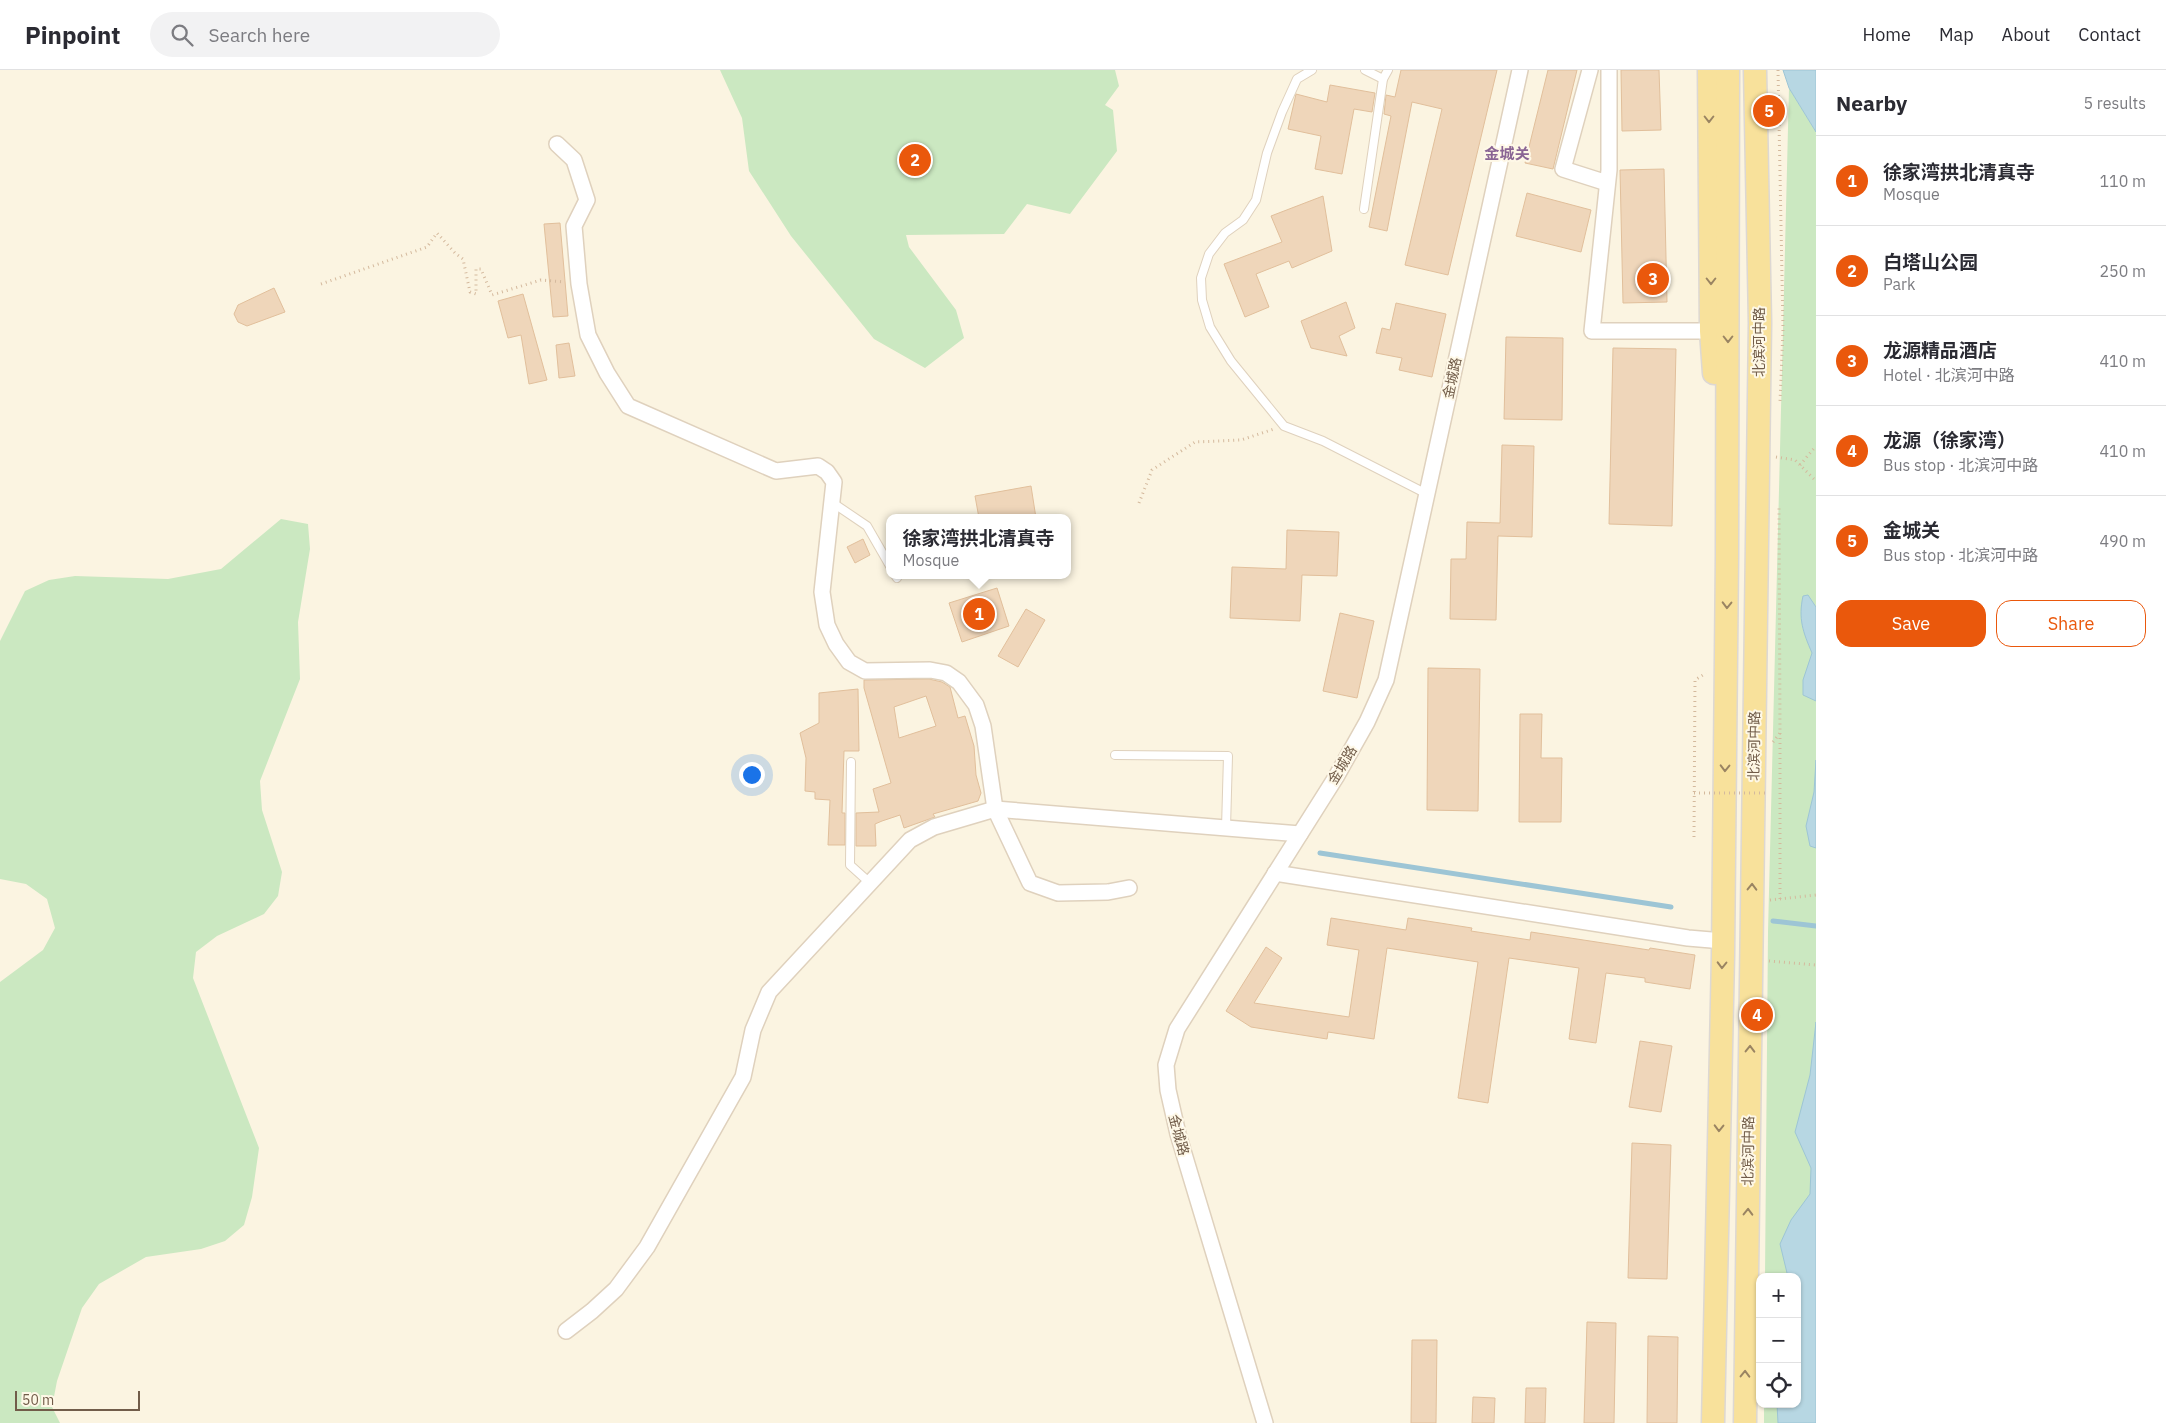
<!DOCTYPE html>
<html lang="en">
<head>
<meta charset="utf-8">
<style>
  body { margin:0; font-family:"IBM Plex Sans","Noto Sans SC",sans-serif; background:#f2f2f3; color:#2b2b33 }
  .controls { position:absolute; right:15px; bottom:15px; display:grid; overflow:hidden; border-radius:10px; box-shadow:0 1px 4px #0004 }
  .controls button { width:45px; height:45px; display:grid; place-items:center; padding:0; border:0; border-bottom:1px solid #e1e1e2; background:#fff; color:#2b2b33; font:25px sans-serif }
  .scale { position:absolute; left:15px; bottom:12px; width:125px; box-sizing:border-box; padding-left:5px; border:2px solid #715c49; border-top:0; font-size:14px; line-height:18px; white-space:nowrap; color:#715c49; -webkit-text-stroke:4px #fef8e7; paint-order:stroke }
  .you { position:absolute; left:751px; top:704px; width:18px; height:18px; margin:-12px; border:4px solid #fff; border-radius:50%; background:#1a73e8; box-shadow:0 0 0 8px #1a73e833 }
  .badge { display:grid; place-items:center; width:32px; height:32px; border-radius:50%; background:#ea580c; color:#fff; font-size:16px; font-weight:700 }
  .pin { position:absolute; translate:-50% -50%; border:2px solid #fff; box-shadow:0 1px 5px #0006 }
  .popup { position:absolute; left:886px; top:444px; width:185px; height:65px; box-sizing:border-box; display:grid; place-content:center; border-radius:10px; background:#fff; filter:drop-shadow(0 1px 4px #0005); font-size:16px; white-space:nowrap; color:#7c7c81 }
  .popup b { font-size:19px; color:#2b2b33 }
  .popup::after { content:''; position:absolute; left:50%; top:100%; margin-left:-10px; border:10px solid transparent; border-top-color:#fff }
  .list { margin:0; padding:0; list-style:none }
  h2 { display:flex; justify-content:space-between; align-items:center; height:65px; margin:0; padding:0 20px; font-size:21px }
  h2 small { font-size:16px; font-weight:400; color:#7c7c81 }
  .list li { display:grid; grid-template-columns:32px 1fr auto; gap:15px; align-items:center; box-sizing:border-box; height:90px; padding:0 20px; border-top:1px solid #e1e1e2 }
  .list b { display:block; font-size:19px; white-space:nowrap }
  .list p { margin:0; font-size:16px; white-space:nowrap; color:#7c7c81 }
  .list em { font-size:16px; font-style:normal; color:#7c7c81 }
  .actions { display:flex; gap:10px; padding:15px 20px }
  .actions a { flex:1; padding:11px 0; border:1px solid #ea580c; border-radius:15px; text-align:center; font-size:18px; color:#ea580c }
  .actions .main { background:#ea580c; color:#fff }
  .icon { flex:none; width:28px; height:28px; fill:none; stroke:currentColor; stroke-width:2; stroke-linecap:round; stroke-linejoin:round }
  .map { position:relative; flex:none; width:1816px; height:1353px; overflow:hidden }
  header { display:flex; align-items:center; gap:30px; box-sizing:border-box; height:70px; padding:0 25px; background:#fff; border-bottom:1px solid #e1e1e2 }
  header strong { font-size:24px }
  nav { display:flex; gap:28px; margin-inline-start:auto; font-size:18px }
  .search { width:350px; height:45px; background:#f2f2f3; display:flex; align-items:center; gap:12px; box-sizing:border-box; padding:0 18px; border-radius:28px; color:#7c7c81; font-size:19px }
  main { display:flex }
  aside { flex:1; background:#fff }
  .map>svg:first-child { display:block }
</style>
</head>
<body>
<header>
<strong>Pinpoint</strong>
<div class="search"><svg class="icon" aria-label="search" viewBox="0 0 24 24"><circle cx="10" cy="10" r="6"/><path d="M15 15l6 6"/></svg>Search here</div>
<nav><a>Home</a><a>Map</a><a>About</a><a>Contact</a></nav>
</header>
<main>
<div class="map">
<svg width="1816" height="1353" viewBox="0 0 1816 1353">
  <rect width="100%" height="100%" fill="#fbf4e1"/>
  <g fill="#cbe8c1">
    <path d="M720,0H1115L1119,16L1105,35L1113,40L1117,81L1070,144L1027,134L1004,164L906,165L909,177L956,240L964,268L925,298L874,269L791,166L749,101L742,48Z"/>
    <path d="M1789,18L1816,62V1353H1764V1334H1797V1207H1765L1768,862Z"/>
    <path d="M281,449L308,454L310,479L298,552L300,609L260,711L262,740L282,802L278,826L264,844L217,866L196,882L193,908L259,1078L252,1127L244,1155L225,1171L201,1179L146,1187L99,1214L82,1238L57,1311L52,1337L60,1353H0V912L43,880L55,858L47,829L26,814L0,809V571L25,521L49,510L75,506L168,509L221,499Z"/>
  </g>
  <g fill="#b7d7e3" stroke="#9dc5d5">
    <path d="M1783,0H1816V62L1789,18Z"/>
    <path d="M1808,525L1816,537V631L1803,625V610L1812,583C1803,562 1798,549 1803,526Z"/>
    <path d="M1816,690V778L1810,776L1806,756L1814,722Z"/>
    <path d="M1816,952V1353H1778L1777,1334H1797V1264L1800,1250L1797,1242V1207H1788L1780,1174L1791,1150L1810,1124L1811,1098L1795,1062L1810,1005Z"/>
  </g>
  <g fill="none" stroke-linecap="round" stroke-linejoin="round">
    <g stroke="#9dc5d5" stroke-width="5">
      <path d="M1320,783L1671,837"/>
      <path d="M1773,851L1816,856"/>
    </g>
  </g>
  <g fill="#efd6ba" stroke="#e1bf9b" fill-rule="evenodd">
    <path d="M1401,0H1497L1448,205L1405,195L1442,39L1412,32L1387,161L1369,157L1391,46L1384,44L1386,25L1395,27Z"/>
    <path d="M1548,0H1577L1553,99L1525,93Z"/>
    <path d="M1621,0H1659L1661,60L1622,61Z"/>
    <path d="M1330,15L1375,23L1372,42L1354,39L1342,104L1315,99L1321,66L1288,59L1296,24L1327,32Z"/>
    <path d="M1664,99L1667,232L1623,233L1620,100Z"/>
    <path d="M1527,123L1591,140L1581,182L1516,166Z"/>
    <path d="M1323,126L1332,181L1292,198L1289,191L1256,204L1269,237L1245,247L1224,194L1282,172L1271,146Z"/>
    <path d="M560,153L568,246L553,247L544,154Z"/>
    <path d="M274,218L285,242L247,256L238,252L234,244L238,235Z"/>
    <path d="M523,224L547,310L529,314L521,265L508,268L498,231Z"/>
    <path d="M1346,232L1355,258L1339,266L1347,286L1311,278L1301,251Z"/>
    <path d="M1396,233L1446,244L1432,307L1399,300L1402,288L1376,283L1382,258L1390,260Z"/>
    <path d="M1506,267L1563,268L1562,350L1504,349Z"/>
    <path d="M569,273L575,306L559,308L556,275Z"/>
    <path d="M1613,278L1676,279L1672,456L1609,454Z"/>
    <path d="M1502,375L1534,376L1532,467L1498,466L1496,550L1450,549L1451,489H1466L1467,452L1500,453Z"/>
    <path d="M1031,416L1036,448H979L975,426Z"/>
    <path d="M1287,460L1339,462L1337,506L1302,505L1300,551L1230,548L1232,497L1286,499Z"/>
    <path d="M863,469L870,485L855,493L847,477Z"/>
    <path d="M997,518L1009,556L962,572L949,533Z"/>
    <path d="M1026,539L1045,550L1018,597L998,586Z"/>
    <path d="M1340,543L1374,551L1357,628L1323,621Z"/>
    <path d="M1428,598L1480,599L1478,741L1427,740Z"/>
    <path d="M929,609L942,612L950,617L958,648L965,646L974,676L976,705L981,723L978,731L933,744L935,747L904,758L900,745L882,751L875,754L876,776H856V743L879,742L873,719L891,713L864,618V610ZM926,626L936,656L899,668L894,637Z"/>
    <path d="M858,619L859,681H844L842,743H845V775H828L830,730L815,729V722L805,721L806,688L800,663L819,653V623Z"/>
    <path d="M1520,644H1542L1541,688H1562L1561,752H1519Z"/>
    <path d="M1331,848L1406,860L1408,848L1472,858L1471,861L1530,870L1531,862L1649,880L1650,878L1695,885L1690,919L1645,912V908L1606,903L1596,973L1569,969L1579,898L1509,888L1488,1033L1458,1028L1478,892L1387,878L1374,969L1328,962L1327,969L1251,957L1226,941L1266,877L1282,888L1254,933L1349,947L1359,880L1327,875Z"/>
    <path d="M1640,971L1672,976L1661,1042L1629,1037Z"/>
    <path d="M1632,1073L1671,1075L1667,1209L1628,1208Z"/>
    <path d="M1587,1252L1616,1253L1614,1353H1584Z"/>
    <path d="M1648,1266L1678,1267L1677,1353H1647Z"/>
    <path d="M1412,1270H1437L1436,1353H1411Z"/>
    <path d="M1526,1318H1546L1545,1353H1525Z"/>
    <path d="M1473,1327L1495,1328L1494,1353H1472Z"/>
  </g>
  <g fill="none" stroke-linecap="round" stroke-linejoin="round">
    <g stroke="#dfd1bd" stroke-width="10">
      <g id="lane">
        <path d="M1312,0L1297,9L1282,42L1267,83L1256,130L1243,150L1225,163L1209,184L1201,208L1202,230L1210,257L1231,291L1284,356L1323,371L1427,424"/>
        <path d="M1365,0L1383,9"/>
        <path d="M1364,139L1383,9L1388,0"/>
        <path d="M833,433L867,456L890,496"/>
        <path d="M895,505L897,508"/>
        <path d="M1115,685L1228,686L1226,758"/>
        <path d="M851,692L850,795L870,813"/>
      </g>
    </g>
    <g stroke="#dfd1bd" stroke-width="18">
      <g id="street">
        <path d="M1590,0L1563,99L1607,113"/>
        <path d="M1609,0V100L1592,261H1711"/>
        <path d="M557,74L574,90L587,130L574,156L579,214L588,265L607,303L628,336L776,401L818,396L827,402L834,412L822,522L827,555L836,574L849,592L865,601L930,600L946,603L959,612L976,635L983,656L995,739L1030,813L1058,823L1108,822L1129,818"/>
        <path d="M1275,803L1688,868L1723,871"/>
        <path d="M566,1261L592,1241L616,1219L647,1177L743,1007L753,960L769,922L910,770L934,757L995,739L1300,764"/>
        <path d="M1265,1353L1178,1064L1168,1020L1166,995L1177,959L1336,707L1367,652L1386,610L1520,0"/>
      </g>
    </g>
    <g stroke="#ddd8d3" stroke-width="25">
      <g id="primary">
        <path d="M1709,0L1711,261L1714,303"/>
        <path d="M1713,1353L1723,885L1727,486L1728,0"/>
        <path d="M1745,1353L1760,253L1755,0"/>
      </g>
    </g>
    <g stroke="#d4b99d" stroke-width="3" stroke-dasharray="1 4" stroke-linecap="butt">
      <path d="M1778,0L1783,259L1780,332"/>
      <path d="M321,214L427,177L437,163L455,183L463,189L470,222L476,224V199H481L492,225L541,210L565,212"/>
      <path d="M1776,387L1795,390L1816,411"/>
      <path d="M1800,395L1816,376"/>
      <path d="M1139,433L1152,400L1195,372L1241,370L1274,359"/>
      <path d="M1773,672L1780,663L1779,436"/>
      <path d="M1694,767L1695,610L1706,603"/>
      <path d="M1780,829V663"/>
      <path d="M1770,830L1816,825"/>
      <path d="M1769,891L1816,895"/>
    </g>
    <use href="#lane" stroke="#fff" stroke-width="8"/>
    <use href="#street" stroke="#fff" stroke-width="15"/>
    <use href="#primary" stroke="#f8e19b" stroke-width="22"/>
    <path stroke="#d4b99d" stroke-width="3" stroke-dasharray="1 4" stroke-linecap="butt" d="M1694,723H1766"/>
  </g>
  <defs><path id="oneway-chevron" d="M-2-3.5L2.5 0L-2 3.5" fill="none" stroke-width="1.6" stroke-linecap="round" stroke-linejoin="round" transform="scale(1.25)"/></defs>
  <g stroke="#9a8462">
    <use href="#oneway-chevron" transform="translate(1709 49) rotate(90)"/>
    <use href="#oneway-chevron" transform="translate(1711 211) rotate(90)"/>
    <use href="#oneway-chevron" transform="translate(1728 269) rotate(90)"/>
    <use href="#oneway-chevron" transform="translate(1727 535) rotate(91)"/>
    <use href="#oneway-chevron" transform="translate(1725 698) rotate(91)"/>
    <use href="#oneway-chevron" transform="translate(1752 817) rotate(-89)"/>
    <use href="#oneway-chevron" transform="translate(1722 895) rotate(91)"/>
    <use href="#oneway-chevron" transform="translate(1750 979) rotate(-89)"/>
    <use href="#oneway-chevron" transform="translate(1719 1058) rotate(91)"/>
    <use href="#oneway-chevron" transform="translate(1748 1142) rotate(-89)"/>
    <use href="#oneway-chevron" transform="translate(1745 1304) rotate(-89)"/>
  </g>
  <g text-anchor="middle" dominant-baseline="central" stroke-width="4" stroke-linejoin="round" paint-order="stroke">
    <g font-size="14" fill="#715c49" stroke="#fef8e7">
      <text transform="translate(1759 272) rotate(-90)">北滨河中路</text>
      <text transform="translate(1452 308) rotate(-78)">金城路</text>
      <text transform="translate(1754 676) rotate(-89)">北滨河中路</text>
      <text transform="translate(1342 695) rotate(-59)">金城路</text>
      <text transform="translate(1179 1065) rotate(75)">金城路</text>
      <text transform="translate(1748 1081) rotate(-89)">北滨河中路</text>
    </g>
    <g font-size="15" font-weight="bold" fill="#8a6594" stroke="#fef8e7">
      <text x="1507" y="83">金城关</text>
    </g>
  </g>
</svg>
<div class="controls">
<button>+</button>
<button>−</button>
<button><svg class="icon" aria-label="locate" viewBox="0 0 24 24"><circle cx="12" cy="12" r="6"/><path d="M12 2v4M12 18v4M2 12h4M18 12h4"/></svg></button>
</div>
<div class="scale">50 m</div>
<div class="you"></div>
<div class="pin badge" style="left:979px;top:544px">1</div>
<div class="popup"><b>徐家湾拱北清真寺</b>Mosque</div>
<div class="pin badge" style="left:915px;top:90px">2</div>
<div class="pin badge" style="left:1653px;top:209px">3</div>
<div class="pin badge" style="left:1757px;top:945px">4</div>
<div class="pin badge" style="left:1769px;top:41px">5</div>
</div>
<aside>
<h2>Nearby<small>5 results</small></h2>
<ul class="list">
<li><span class="badge">1</span><div><b>徐家湾拱北清真寺</b><p>Mosque</p></div><em>110 m</em></li>
<li><span class="badge">2</span><div><b>白塔山公园</b><p>Park</p></div><em>250 m</em></li>
<li><span class="badge">3</span><div><b>龙源精品酒店</b><p>Hotel · 北滨河中路</p></div><em>410 m</em></li>
<li><span class="badge">4</span><div><b>龙源（徐家湾）</b><p>Bus stop · 北滨河中路</p></div><em>410 m</em></li>
<li><span class="badge">5</span><div><b>金城关</b><p>Bus stop · 北滨河中路</p></div><em>490 m</em></li>
</ul>
<div class="actions"><a class="main">Save</a><a>Share</a></div>
</aside>
</main>
</body>
</html>
